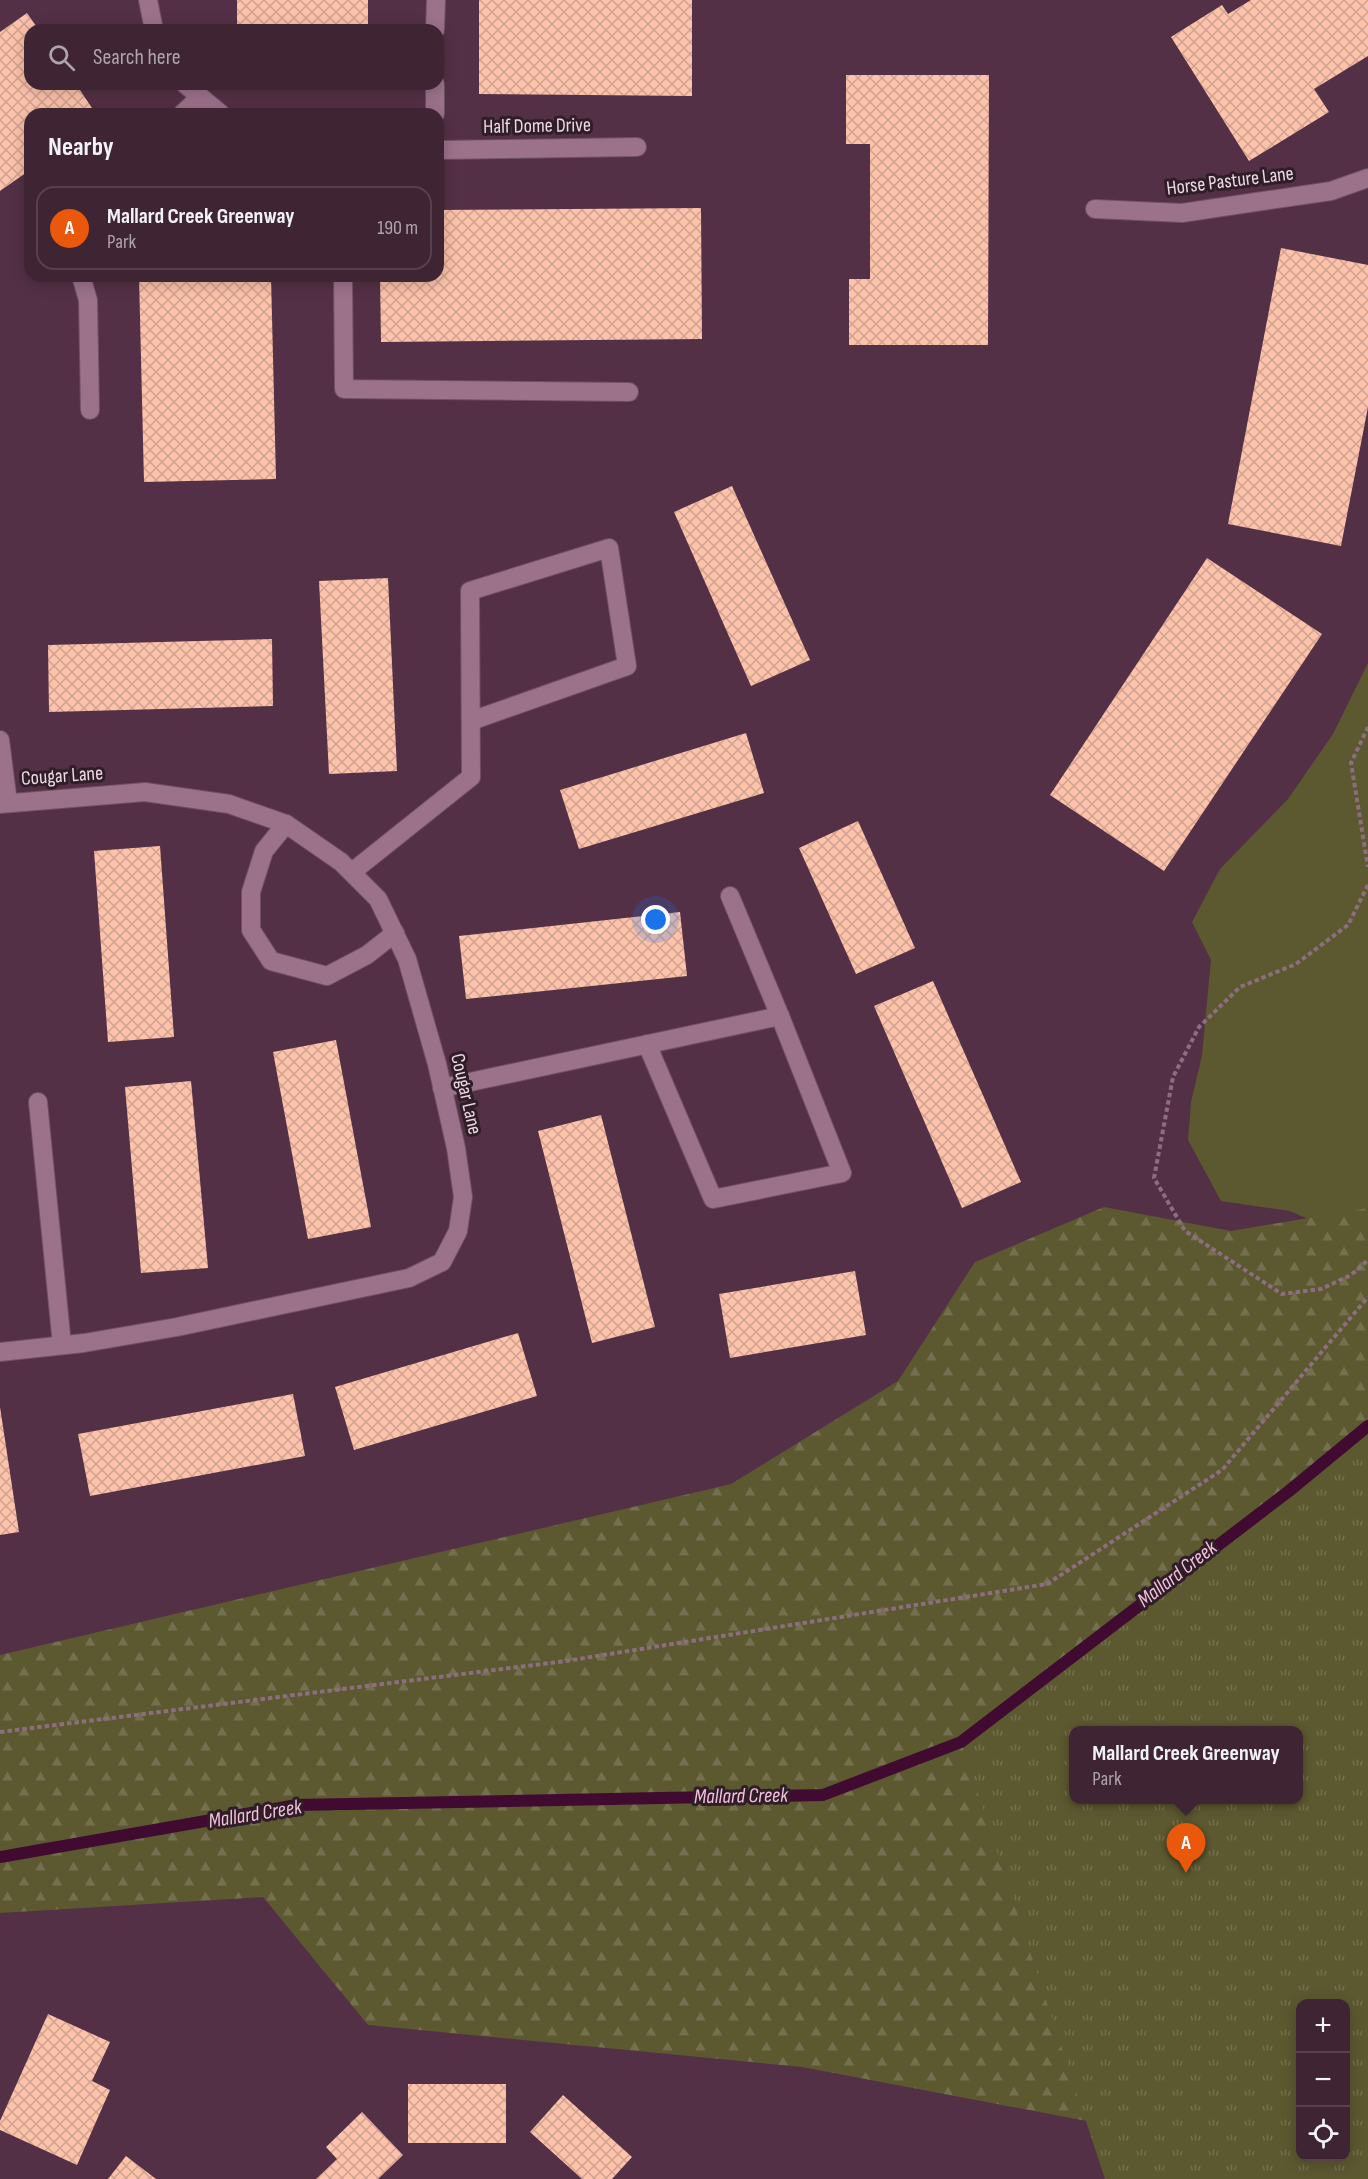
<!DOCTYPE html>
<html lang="en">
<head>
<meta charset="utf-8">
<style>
  body { margin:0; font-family:"Sofia Sans Condensed",sans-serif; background:#4a3040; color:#f1f3f6 }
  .controls { position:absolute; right:18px; bottom:18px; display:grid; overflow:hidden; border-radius:12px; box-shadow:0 3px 15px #0003 }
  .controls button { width:54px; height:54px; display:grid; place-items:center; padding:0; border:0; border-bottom:2px solid #58414f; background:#3f2434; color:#f1f3f6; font:30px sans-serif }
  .you { position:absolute; left:656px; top:920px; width:21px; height:21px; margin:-15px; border:4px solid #fff; border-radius:50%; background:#1a73e8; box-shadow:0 0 0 9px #1a73e833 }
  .badge { display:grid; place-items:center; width:39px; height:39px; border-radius:50%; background:#ea580c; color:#fff; font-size:20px; font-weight:700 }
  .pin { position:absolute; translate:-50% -50px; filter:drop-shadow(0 2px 3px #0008) }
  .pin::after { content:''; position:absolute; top:32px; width:21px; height:18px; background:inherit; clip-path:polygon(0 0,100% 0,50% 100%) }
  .popup { position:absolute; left:1069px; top:1726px; width:234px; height:78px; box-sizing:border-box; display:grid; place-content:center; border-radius:12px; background:#3f2434; filter:drop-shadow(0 2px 4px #0005); font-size:20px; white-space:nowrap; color:#ada4ac }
  .popup b { font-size:22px; color:#f1f3f6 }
  .popup::after { content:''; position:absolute; left:50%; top:100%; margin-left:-12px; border:12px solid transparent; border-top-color:#3f2434 }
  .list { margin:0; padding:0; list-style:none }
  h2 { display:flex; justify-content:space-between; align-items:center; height:78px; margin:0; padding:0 24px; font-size:26px }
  h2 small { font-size:20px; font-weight:400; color:#ada4ac }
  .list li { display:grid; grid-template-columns:39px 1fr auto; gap:18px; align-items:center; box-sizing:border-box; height:84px; margin:0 12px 12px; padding:0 12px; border:2px solid #58414f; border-radius:18px }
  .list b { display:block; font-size:22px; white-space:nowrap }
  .list p { margin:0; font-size:20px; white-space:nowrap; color:#ada4ac }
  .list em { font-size:20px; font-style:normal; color:#ada4ac }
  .icon { flex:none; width:33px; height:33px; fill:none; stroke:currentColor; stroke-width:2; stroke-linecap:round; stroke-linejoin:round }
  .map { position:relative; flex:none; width:1368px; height:2179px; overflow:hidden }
  .search { position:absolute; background:#3f2434; box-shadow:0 3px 15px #0003; left:24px; top:24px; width:420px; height:66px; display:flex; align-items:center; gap:15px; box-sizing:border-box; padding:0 21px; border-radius:18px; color:#ada4ac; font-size:22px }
  .panel { position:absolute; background:#3f2434; box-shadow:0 3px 15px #0003; left:24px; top:108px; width:420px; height:174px; border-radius:18px }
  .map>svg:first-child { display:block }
</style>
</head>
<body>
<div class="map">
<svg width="1368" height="2179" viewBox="0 0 1368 2179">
  <defs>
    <pattern id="forest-firs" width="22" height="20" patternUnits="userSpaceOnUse" patternTransform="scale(1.5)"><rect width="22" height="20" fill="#5c5830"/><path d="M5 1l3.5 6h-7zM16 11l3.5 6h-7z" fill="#746f4e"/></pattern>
    <pattern id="park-tufts" width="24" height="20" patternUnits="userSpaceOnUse" patternTransform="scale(1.5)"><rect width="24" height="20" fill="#5c5830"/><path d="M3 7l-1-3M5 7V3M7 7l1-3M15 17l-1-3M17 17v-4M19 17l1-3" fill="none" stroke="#746f4e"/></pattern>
    <pattern id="building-cross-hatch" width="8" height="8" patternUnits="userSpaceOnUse" patternTransform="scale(1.5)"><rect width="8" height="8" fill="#fdc2aa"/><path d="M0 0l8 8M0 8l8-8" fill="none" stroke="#d0a291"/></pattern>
  </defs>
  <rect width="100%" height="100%" fill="#543046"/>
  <path fill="#5c5830" d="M1368,663V1245L1290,1211L1221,1201L1188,1140L1191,1102L1202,1055L1211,960L1192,922L1220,869L1288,799L1333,734Z"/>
  <path fill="url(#forest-firs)" fill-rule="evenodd" d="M1104,1207L1231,1231L1368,1208V2179L1092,2122L802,2067L368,2025L263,1897L0,1913V1655L731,1484L898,1381L975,1262ZM1074,1730H1298V1800H1074ZM1300,2004H1346V2156H1300Z"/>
  <path fill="url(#park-tufts)" fill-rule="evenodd" d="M1368,1426V2179H1105L961,1742L1289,1491ZM1074,1730H1298V1800H1074ZM1300,2004H1346V2156H1300Z"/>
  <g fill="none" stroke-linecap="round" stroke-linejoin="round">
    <path stroke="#410a30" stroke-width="12" d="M0,1857L297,1805L823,1795L961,1742L1289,1491L1368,1426"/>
  </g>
  <g fill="url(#building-cross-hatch)">
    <rect x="237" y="0" width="131" height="30"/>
    <path d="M479,0H692V96L479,94Z"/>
    <path d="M1251,0H1368V56L1314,89L1329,112L1249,161L1171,37L1222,5L1228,14Z"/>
    <path d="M27,13L39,30H30V84H76L96,114H30V170L0,191V32Z"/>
    <path d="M846,75H989L988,345H849V279H870V144H846Z"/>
    <path d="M701,208L702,339L381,342L380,276H438V210Z"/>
    <path d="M1281,248L1368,265V407L1341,546L1228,524Z"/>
    <path d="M139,276H271L276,479L144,482Z"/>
    <path d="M732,486L810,660L751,686L674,512Z"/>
    <path d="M1207,558L1322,634L1164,871L1050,795Z"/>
    <path d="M388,578L397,771L329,774L319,581Z"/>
    <path d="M272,639L273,706L49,712L48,645Z"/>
    <path d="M746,733L764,793L579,849L560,790Z"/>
    <path d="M858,821L915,948L856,974L799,848Z"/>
    <path d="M160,846L174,1037L108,1042L94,851Z"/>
    <path d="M680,912L687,976L466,999L459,936Z"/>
    <path d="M933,981L1021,1182L962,1208L874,1006Z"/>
    <path d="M336,1040L371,1227L308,1239L273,1052Z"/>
    <path d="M191,1081L208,1268L141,1273L125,1087Z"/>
    <path d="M601,1115L655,1327L592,1343L538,1131Z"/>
    <path d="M855,1271L866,1335L730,1358L719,1294Z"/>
    <path d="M518,1333L537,1396L354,1450L335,1387Z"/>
    <path d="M293,1394L305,1456L90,1496L78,1434Z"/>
    <path d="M0,1407L19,1532L0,1535Z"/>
    <path d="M48,2014L110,2042L92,2081L110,2090L77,2165L0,2130V2121Z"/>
    <rect x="408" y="2084" width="98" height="59"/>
    <path d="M563,2095L632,2157L612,2179H582L530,2132Z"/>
    <path d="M362,2112L403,2155L378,2179H316L337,2159L326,2147Z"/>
    <path d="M126,2156L156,2179H108Z"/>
  </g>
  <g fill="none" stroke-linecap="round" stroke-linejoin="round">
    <g stroke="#6f5064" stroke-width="20">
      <g id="minor">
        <path d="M148,0L154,30"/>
        <path d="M435,30L436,0"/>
        <path d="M185,84L221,114"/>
        <path d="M435,84V114"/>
        <path d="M182,114L200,97"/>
        <path d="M438,150L637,147"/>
        <path d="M1095,209L1182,213L1331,191L1368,178"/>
        <path d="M81,276L88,300L90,410"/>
        <path d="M343,276L344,389L629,392"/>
        <path d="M0,740L8,803"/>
        <path d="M0,804L145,792L229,804L286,824L341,862L378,899L407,959L437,1064L456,1148L463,1197L458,1231L442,1262L409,1278L177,1327L84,1343L0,1352"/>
        <path d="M286,824L264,851L251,892V930L271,961L327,976L367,955L395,933"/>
        <path d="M352,872L471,777L470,591L609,548L627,666L471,721"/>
        <path d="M730,896L780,1016"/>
        <path d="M442,1088L780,1016L842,1173L713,1199L647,1044"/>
        <path d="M38,1102L62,1345"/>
      </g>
    </g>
    <g stroke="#8d6e80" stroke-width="4" stroke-dasharray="4.5 3" stroke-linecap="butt">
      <path d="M1368,727L1351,763L1368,867"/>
      <path d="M1368,885L1348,925L1296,964L1240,987L1199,1027L1173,1077L1154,1178L1185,1231L1282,1294L1321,1289L1351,1275L1368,1260"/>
      <path d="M0,1732L566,1661L1047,1584L1222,1470L1368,1297"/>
    </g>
    <use href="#minor" stroke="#9c728b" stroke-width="18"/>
  </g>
  <g text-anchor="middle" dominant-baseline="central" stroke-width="6" stroke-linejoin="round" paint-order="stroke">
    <g font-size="20" fill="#efd8e5" stroke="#2f1e28">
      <text transform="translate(537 126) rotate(-1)">Half Dome Drive</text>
      <text transform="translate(1230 181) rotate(-7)">Horse Pasture Lane</text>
      <text transform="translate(62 776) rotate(-4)">Cougar Lane</text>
      <text transform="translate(466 1094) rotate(77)">Cougar Lane</text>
    </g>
    <g font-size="21" font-style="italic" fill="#f6bfde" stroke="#2f1e28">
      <text transform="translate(1177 1574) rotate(-38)">Mallard Creek</text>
      <text transform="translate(741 1796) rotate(-1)">Mallard Creek</text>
      <text transform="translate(255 1814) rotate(-9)">Mallard Creek</text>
    </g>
  </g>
</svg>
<div class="controls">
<button>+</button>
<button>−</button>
<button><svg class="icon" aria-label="locate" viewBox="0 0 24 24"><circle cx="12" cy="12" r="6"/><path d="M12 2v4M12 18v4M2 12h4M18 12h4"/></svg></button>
</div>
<div class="you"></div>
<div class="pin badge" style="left:1186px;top:1873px">A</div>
<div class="popup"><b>Mallard Creek Greenway</b>Park</div>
<div class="search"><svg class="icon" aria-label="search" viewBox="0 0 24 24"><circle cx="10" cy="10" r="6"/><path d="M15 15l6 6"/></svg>Search here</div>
<section class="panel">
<h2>Nearby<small></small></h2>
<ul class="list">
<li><span class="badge">A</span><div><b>Mallard Creek Greenway</b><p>Park</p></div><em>190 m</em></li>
</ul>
</section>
</div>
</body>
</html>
